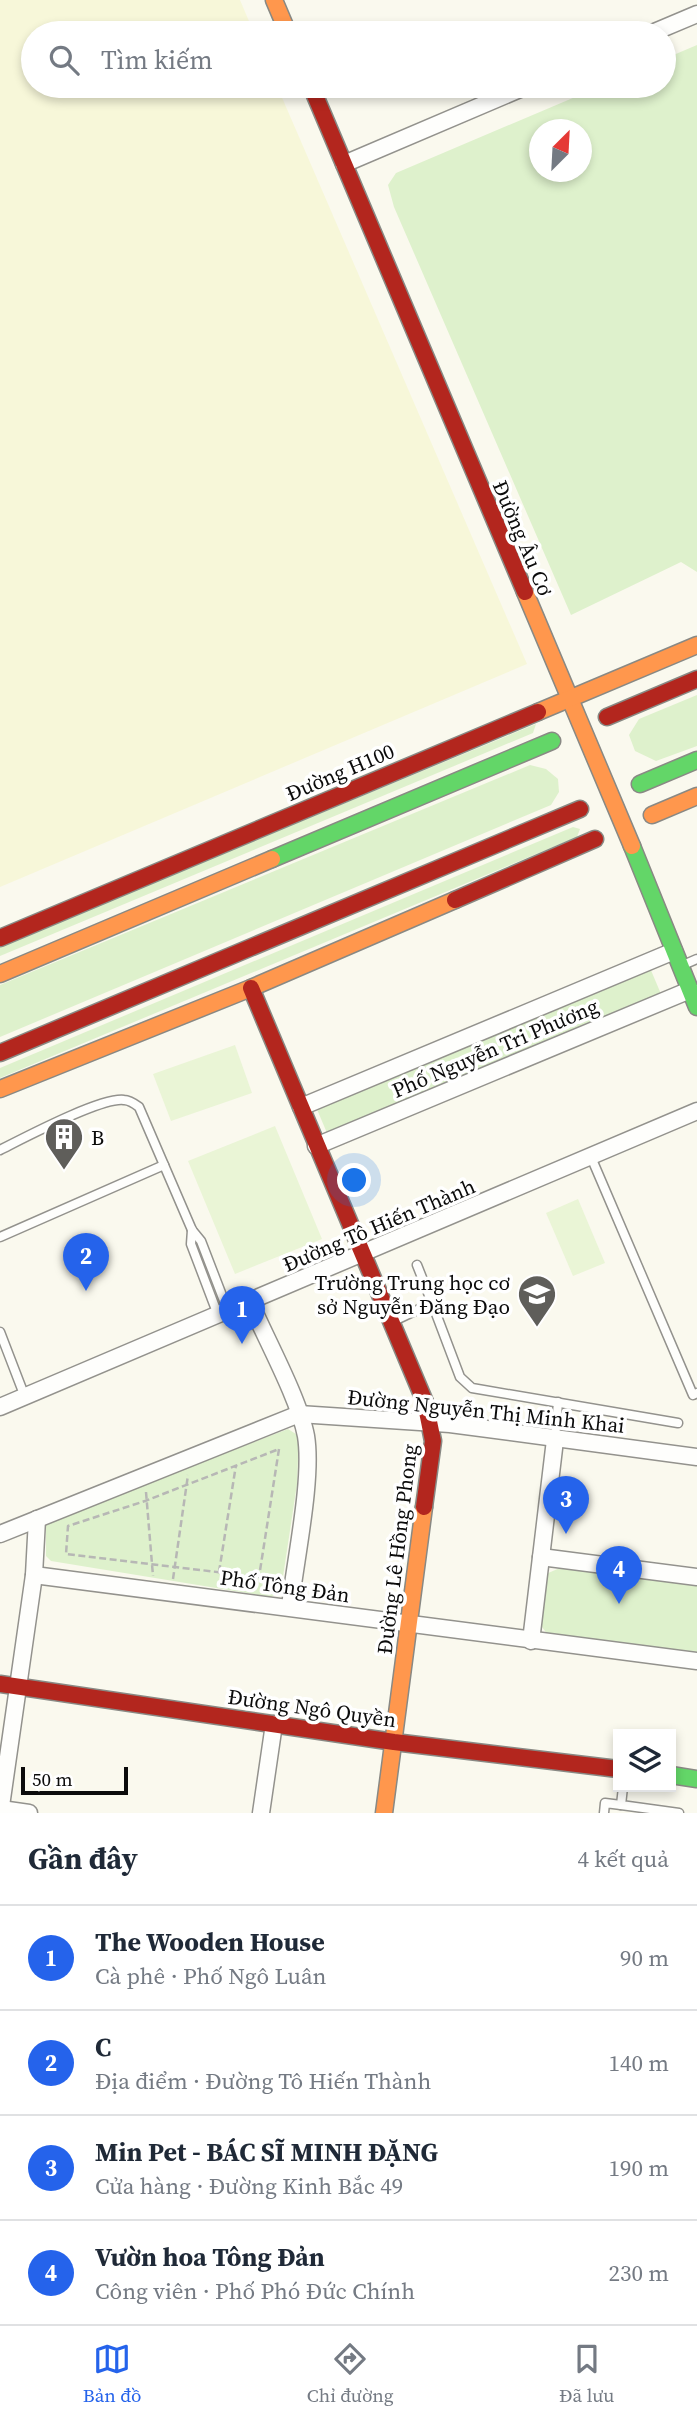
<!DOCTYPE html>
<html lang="vi">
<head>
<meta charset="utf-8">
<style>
  body { margin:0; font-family:"Source Serif 4",serif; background:#f6f6f7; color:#1f2937 }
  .controls { position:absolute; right:21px; bottom:21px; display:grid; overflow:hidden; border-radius:0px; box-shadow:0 4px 10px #0003 }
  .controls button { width:63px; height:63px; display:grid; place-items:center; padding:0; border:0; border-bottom:2px solid #e0e1e3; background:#fff; color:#1f2937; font:35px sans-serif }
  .compass { position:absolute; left:529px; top:119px; width:63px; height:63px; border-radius:50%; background:#fff; box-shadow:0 4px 10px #0003; rotate:24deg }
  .scale { position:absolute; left:21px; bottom:18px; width:107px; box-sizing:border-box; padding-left:7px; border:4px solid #0b0b0b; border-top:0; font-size:19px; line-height:24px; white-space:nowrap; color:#0b0b0b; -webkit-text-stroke:5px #fff; paint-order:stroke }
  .you { position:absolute; left:355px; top:1181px; width:24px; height:24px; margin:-18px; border:5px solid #fff; border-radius:50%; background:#1a73e8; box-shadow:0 0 0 10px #1a73e833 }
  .badge { display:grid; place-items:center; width:46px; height:46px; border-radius:50%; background:#2563eb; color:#fff; font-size:23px; font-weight:700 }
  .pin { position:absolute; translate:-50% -58px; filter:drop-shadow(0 2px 4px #0008) }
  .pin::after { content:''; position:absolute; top:37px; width:24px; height:21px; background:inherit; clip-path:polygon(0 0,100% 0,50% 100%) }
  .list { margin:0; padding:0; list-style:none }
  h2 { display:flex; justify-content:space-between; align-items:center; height:91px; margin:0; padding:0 28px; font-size:30px }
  h2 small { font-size:23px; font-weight:400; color:#747a83 }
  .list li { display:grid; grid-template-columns:46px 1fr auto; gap:21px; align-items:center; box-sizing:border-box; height:105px; padding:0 28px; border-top:2px solid #e0e1e3 }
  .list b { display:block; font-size:26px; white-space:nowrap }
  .list p { margin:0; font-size:23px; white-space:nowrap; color:#747a83 }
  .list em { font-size:23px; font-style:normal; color:#747a83 }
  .icon { flex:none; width:38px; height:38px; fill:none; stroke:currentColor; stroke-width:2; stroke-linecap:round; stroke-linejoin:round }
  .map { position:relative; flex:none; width:697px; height:1813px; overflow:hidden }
  .search { position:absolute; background:#fff; box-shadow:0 4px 10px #0003; left:21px; right:21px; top:21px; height:77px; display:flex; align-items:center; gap:18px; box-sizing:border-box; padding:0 24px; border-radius:38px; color:#747a83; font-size:26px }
  .sheet { height:511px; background:#fff }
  nav { display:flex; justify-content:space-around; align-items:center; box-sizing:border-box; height:98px; border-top:2px solid #e0e1e3; background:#fff; font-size:19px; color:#747a83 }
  nav a { display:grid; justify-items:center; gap:4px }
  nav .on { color:#2563eb }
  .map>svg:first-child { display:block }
</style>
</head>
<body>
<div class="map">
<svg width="697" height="1813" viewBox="0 0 697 1813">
  <rect width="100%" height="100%" fill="#faf9ee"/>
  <path fill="#f7f7d9" d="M0,0H240L254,33H33V86H277L527,664L0,887Z"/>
  <g fill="#def1cc" fill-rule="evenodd">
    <path d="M697,45V572L681,562L571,615L394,207L388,185L396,173L601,86H664V59ZM540,130H582V172H540Z"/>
    <path d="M697,695V746L656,761L635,751L629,735L639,719Z"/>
    <path d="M536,724L533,733L0,956V946Z"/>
    <path d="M530,765L546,769L558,779L559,792L551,805L0,1037V985Z"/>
    <path d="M573,827L580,829L577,837L0,1078V1068Z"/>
    <path d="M650,968L661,994L327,1133L316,1107Z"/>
    <path d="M288,1429L299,1436L297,1484L281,1590L271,1597L51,1561L46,1556V1525L51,1520Z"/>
    <path d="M562,1567L697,1584V1652L548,1635L539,1623L546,1574Z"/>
  </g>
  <g fill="#eaf5d6">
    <path d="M235,1045L252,1093L171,1121L153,1074Z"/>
    <path d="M275,1126L322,1239L235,1274L188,1161Z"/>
    <path d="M578,1199L605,1263L573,1276L546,1213Z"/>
  </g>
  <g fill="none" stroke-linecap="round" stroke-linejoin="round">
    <g stroke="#93928d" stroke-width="11">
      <g id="lane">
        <path d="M683,965L697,959"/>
        <path d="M0,1150C24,1138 101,1097 124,1100C129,1100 135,1104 139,1107L192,1230L201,1241L228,1311"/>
        <path d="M591,1157L693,1395L697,1393"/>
        <path d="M192,1230L191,1244L218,1315"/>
        <path d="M0,1237L164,1165"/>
        <path d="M432,1303L460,1377L472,1388L678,1423"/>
        <path d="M396,1320L432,1303L417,1265"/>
        <path d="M0,1332L25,1397"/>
        <path d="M555,1438L558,1402"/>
        <path d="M623,1787L621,1805L679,1813"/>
        <path d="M604,1813L605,1803L621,1805"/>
      </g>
    </g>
    <g stroke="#93928d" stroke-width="19">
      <g id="street">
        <path d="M652,33L697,14"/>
        <path d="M344,164L527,86"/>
        <path d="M301,1107L674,951"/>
        <path d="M316,1146L690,990"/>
        <path d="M250,1302C266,1339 299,1399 306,1436C313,1479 295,1561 290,1607"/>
        <path d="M0,1407L697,1111"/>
        <path d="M0,1534L299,1414L450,1424L697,1457"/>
        <path d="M541,1557L697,1577"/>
        <path d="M34,1575L697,1661"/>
        <path d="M531,1641L555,1440"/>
        <path d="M1,1809L29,1813"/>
        <path d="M0,1813L34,1575L37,1519"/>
        <path d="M261,1813L274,1724"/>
      </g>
    </g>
    <g stroke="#898984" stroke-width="19">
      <g id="fast">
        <path d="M640,784L697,760"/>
        <path d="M632,846L697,1007"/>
        <path d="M272,859L552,741"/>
        <path d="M671,1775L697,1779"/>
      </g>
    </g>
    <g stroke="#898984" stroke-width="19">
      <g id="slow">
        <path d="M274,0L288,33"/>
        <path d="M525,592L632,846"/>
        <path d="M538,712L697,645"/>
        <path d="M652,815L697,796"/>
        <path d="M0,974L272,859"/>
        <path d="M0,1089L251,988L455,900"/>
        <path d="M384,1813L424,1507"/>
      </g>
    </g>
    <g stroke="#898984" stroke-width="19">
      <g id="jam">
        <path d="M311,86L525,592"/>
        <path d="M607,717L697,679"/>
        <path d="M455,900L595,839"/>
        <path d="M0,938L538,712"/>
        <path d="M251,988L425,1402L433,1441L424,1507"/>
        <path d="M0,1053L580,809"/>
        <path d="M0,1684L394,1742L618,1769"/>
      </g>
    </g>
    <g stroke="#b7b7b5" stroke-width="2.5" stroke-dasharray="7 3.5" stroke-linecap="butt">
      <path d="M279,1449L259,1577L66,1554L68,1526L145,1501Z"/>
      <path d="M146,1492L153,1576"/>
      <path d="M219,1572L236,1465"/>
      <path d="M173,1579L188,1475"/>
    </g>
    <use href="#lane" stroke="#fefefc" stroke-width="8"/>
    <use href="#street" stroke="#fefefc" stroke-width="16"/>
    <use href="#fast" stroke="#63d668" stroke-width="16"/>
    <use href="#slow" stroke="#ff974d" stroke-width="16"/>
    <use href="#jam" stroke="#b3261e" stroke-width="16"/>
  </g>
  <defs>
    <g id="building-pin" transform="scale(2.0125)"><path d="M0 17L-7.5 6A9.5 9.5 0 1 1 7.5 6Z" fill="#5f5e5a" stroke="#fff"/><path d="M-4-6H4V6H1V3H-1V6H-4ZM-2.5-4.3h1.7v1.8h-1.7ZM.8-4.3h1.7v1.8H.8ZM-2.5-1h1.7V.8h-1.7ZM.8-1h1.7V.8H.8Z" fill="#fff"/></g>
    <g id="school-pin" transform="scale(2.0125)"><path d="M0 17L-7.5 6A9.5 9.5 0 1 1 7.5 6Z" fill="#5f5e5a" stroke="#fff"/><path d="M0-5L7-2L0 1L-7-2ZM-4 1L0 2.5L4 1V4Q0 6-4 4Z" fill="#fff"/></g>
  </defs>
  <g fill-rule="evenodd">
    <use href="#building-pin" x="64" y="1137"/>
    <use href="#school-pin" x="537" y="1294"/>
  </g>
  <g text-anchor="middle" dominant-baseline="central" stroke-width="7" stroke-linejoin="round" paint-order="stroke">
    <g font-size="21" fill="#0b0b0b" stroke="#fff">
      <text transform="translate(523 538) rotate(67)">Đường Âu Cơ</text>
      <text transform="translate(340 772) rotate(-23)">Đường H100</text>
      <text transform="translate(495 1048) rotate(-23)">Phố Nguyễn Tri Phương</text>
      <text transform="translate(379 1225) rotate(-23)">Đường Tô Hiến Thành</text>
      <text transform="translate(486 1411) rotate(6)">Đường Nguyễn Thị Minh Khai</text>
      <text transform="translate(397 1549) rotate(-83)">Đường Lê Hồng Phong</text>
      <text transform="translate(285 1586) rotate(8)">Phố Tông Đản</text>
      <text transform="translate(312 1708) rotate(8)">Đường Ngô Quyền</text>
    </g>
    <g font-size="21" fill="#0b0b0b" stroke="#fff" text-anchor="start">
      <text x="91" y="1137">B</text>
      <text x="510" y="1282" text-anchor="end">Trường Trung học cơ<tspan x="510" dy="24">sở Nguyễn Đăng Đạo</tspan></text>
    </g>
  </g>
</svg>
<div class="controls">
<button><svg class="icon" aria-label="layers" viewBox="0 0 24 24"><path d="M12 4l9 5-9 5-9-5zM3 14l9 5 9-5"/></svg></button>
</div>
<svg class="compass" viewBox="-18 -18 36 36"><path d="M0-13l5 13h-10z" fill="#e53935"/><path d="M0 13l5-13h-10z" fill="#747a83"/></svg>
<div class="scale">50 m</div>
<div class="you"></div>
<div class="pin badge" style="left:242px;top:1344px">1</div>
<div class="pin badge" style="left:86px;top:1291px">2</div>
<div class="pin badge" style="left:566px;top:1534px">3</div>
<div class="pin badge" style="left:619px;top:1604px">4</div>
<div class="search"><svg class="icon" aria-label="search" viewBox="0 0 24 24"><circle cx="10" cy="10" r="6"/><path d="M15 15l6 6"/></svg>Tìm kiếm</div>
</div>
<section class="sheet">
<h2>Gần đây<small>4 kết quả</small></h2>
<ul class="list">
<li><span class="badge">1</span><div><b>The Wooden House</b><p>Cà phê · Phố Ngô Luân</p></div><em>90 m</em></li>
<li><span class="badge">2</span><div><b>C</b><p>Địa điểm · Đường Tô Hiến Thành</p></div><em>140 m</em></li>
<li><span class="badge">3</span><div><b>Min Pet - BÁC SĨ MINH ĐẶNG</b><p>Cửa hàng · Đường Kinh Bắc 49</p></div><em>190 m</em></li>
<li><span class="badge">4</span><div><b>Vườn hoa Tông Đản</b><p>Công viên · Phố Phó Đức Chính</p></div><em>230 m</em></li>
</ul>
</section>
<nav>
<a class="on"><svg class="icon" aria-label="map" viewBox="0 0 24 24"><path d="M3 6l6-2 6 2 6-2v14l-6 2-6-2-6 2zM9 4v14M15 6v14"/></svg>Bản đồ</a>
<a><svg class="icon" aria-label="directions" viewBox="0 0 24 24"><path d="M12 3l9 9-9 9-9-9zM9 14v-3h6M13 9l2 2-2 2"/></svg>Chỉ đường</a>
<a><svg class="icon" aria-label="saved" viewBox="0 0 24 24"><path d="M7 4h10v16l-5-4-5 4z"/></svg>Đã lưu</a>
</nav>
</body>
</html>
